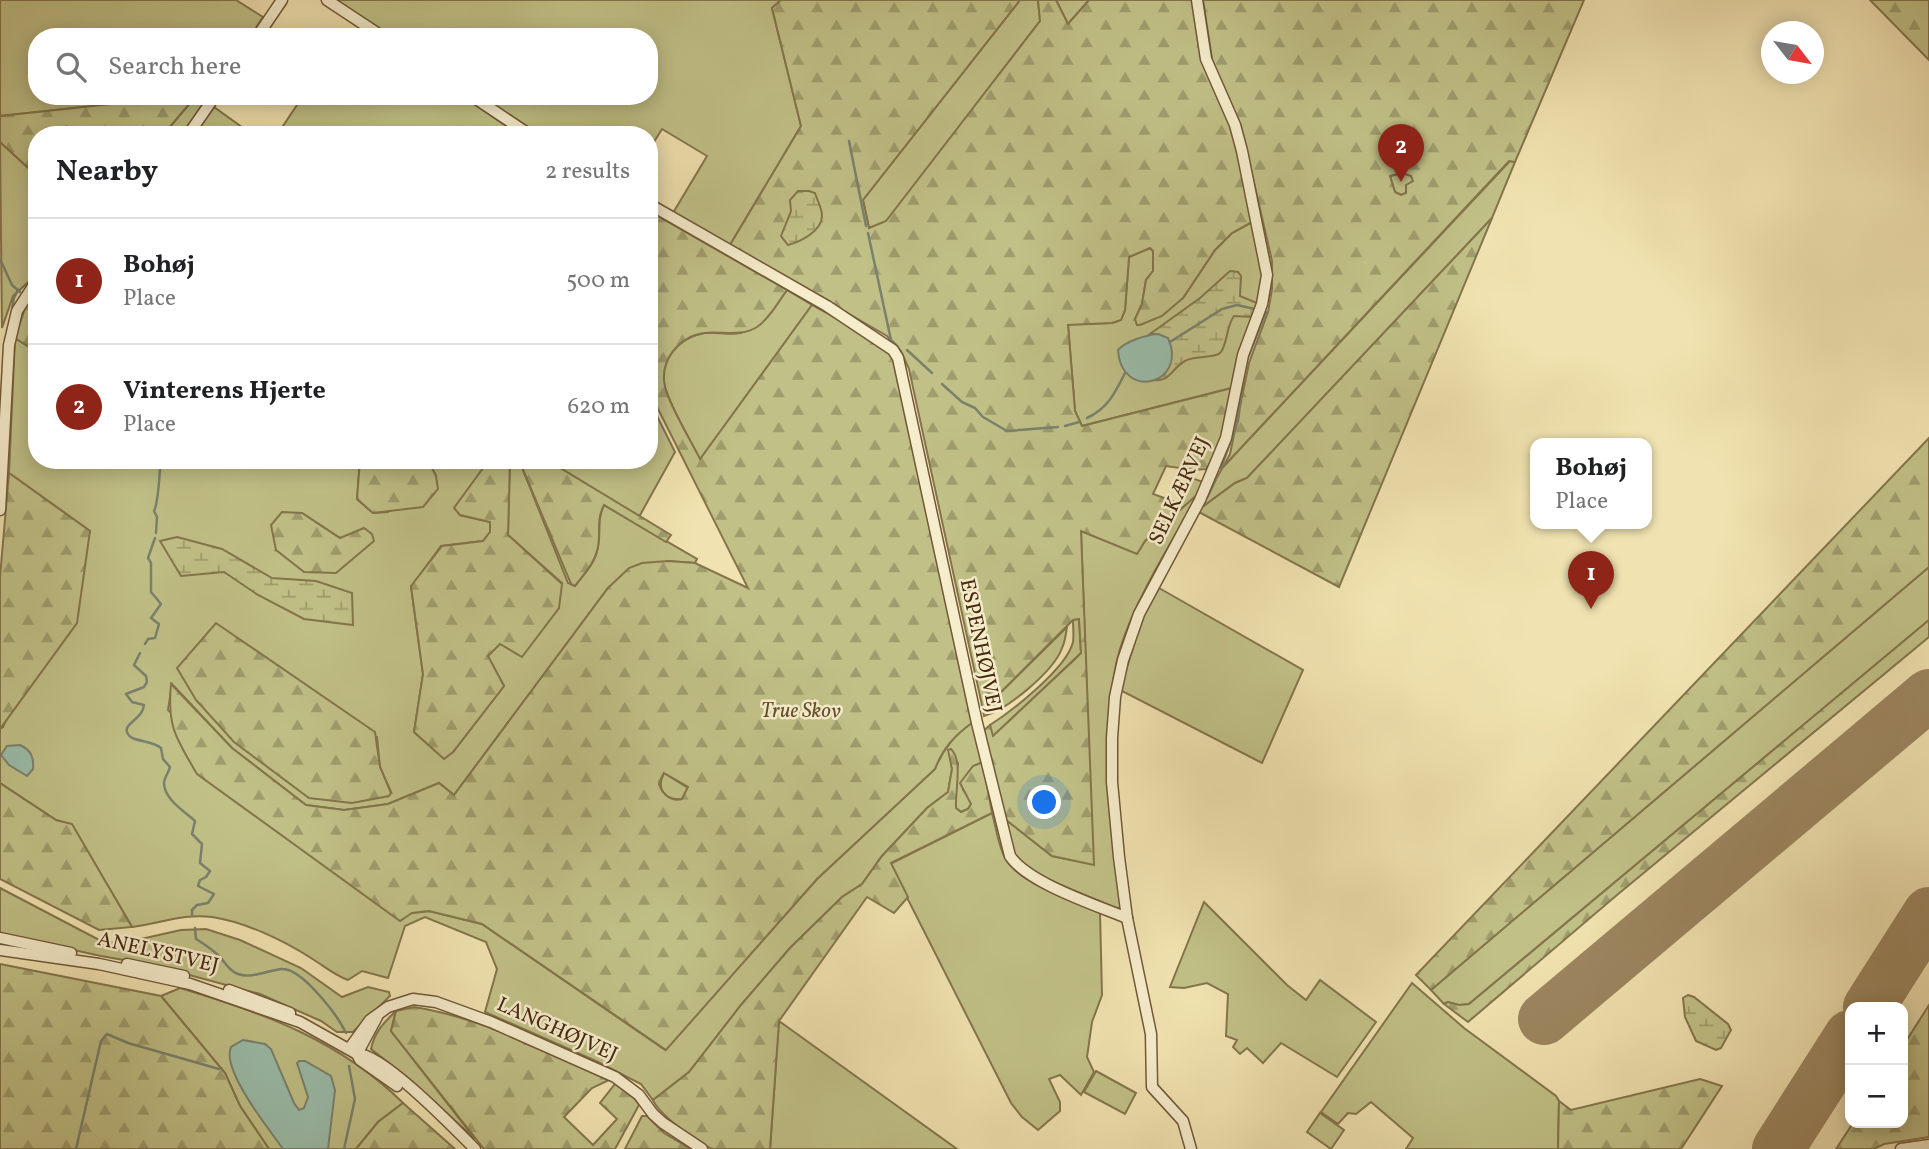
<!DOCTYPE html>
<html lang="en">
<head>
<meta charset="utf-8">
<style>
  body { margin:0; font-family:Vollkorn,serif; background:#f2f2f2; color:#202124 }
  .controls { position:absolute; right:21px; bottom:21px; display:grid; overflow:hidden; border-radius:14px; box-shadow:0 4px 18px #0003 }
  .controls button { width:63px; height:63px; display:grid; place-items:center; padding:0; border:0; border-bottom:2px solid #e0e0e0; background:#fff; color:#202124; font:35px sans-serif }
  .compass { position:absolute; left:1761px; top:21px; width:63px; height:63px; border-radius:50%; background:#fff; box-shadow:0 4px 18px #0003; rotate:121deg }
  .you { position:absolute; left:1045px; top:803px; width:24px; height:24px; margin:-18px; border:5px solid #fff; border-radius:50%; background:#1a73e8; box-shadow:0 0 0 10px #1a73e833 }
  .badge { display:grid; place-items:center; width:46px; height:46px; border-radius:50%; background:#8f2418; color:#fff; font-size:23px; font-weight:700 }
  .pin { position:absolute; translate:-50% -58px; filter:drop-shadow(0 2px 4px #0008) }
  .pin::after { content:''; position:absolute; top:37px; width:24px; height:21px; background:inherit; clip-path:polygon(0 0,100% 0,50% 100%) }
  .popup { position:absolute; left:1530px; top:438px; width:122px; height:91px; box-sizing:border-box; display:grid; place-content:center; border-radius:14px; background:#fff; filter:drop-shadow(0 2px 5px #0005); font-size:23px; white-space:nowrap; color:#757577 }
  .popup b { font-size:26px; color:#202124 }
  .popup::after { content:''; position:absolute; left:50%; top:100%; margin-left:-14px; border:14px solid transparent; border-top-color:#fff }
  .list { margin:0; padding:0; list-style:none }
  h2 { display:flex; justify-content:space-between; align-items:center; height:91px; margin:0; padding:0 28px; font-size:30px }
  h2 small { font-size:23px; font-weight:400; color:#757577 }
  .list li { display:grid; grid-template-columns:46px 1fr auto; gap:21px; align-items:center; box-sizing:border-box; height:126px; padding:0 28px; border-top:2px solid #e0e0e0 }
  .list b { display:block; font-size:26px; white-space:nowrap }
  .list p { margin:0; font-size:23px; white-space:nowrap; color:#757577 }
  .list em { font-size:23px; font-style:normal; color:#757577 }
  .icon { flex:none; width:38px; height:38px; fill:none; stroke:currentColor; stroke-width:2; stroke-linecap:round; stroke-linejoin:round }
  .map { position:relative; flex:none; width:1929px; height:1149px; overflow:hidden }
  .search { position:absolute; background:#fff; box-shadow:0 4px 18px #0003; left:28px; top:28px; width:630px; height:77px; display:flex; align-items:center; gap:18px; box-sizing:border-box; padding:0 24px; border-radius:28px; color:#757577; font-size:26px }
  .panel { position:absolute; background:#fff; box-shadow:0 4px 18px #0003; left:28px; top:126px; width:630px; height:343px; border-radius:28px }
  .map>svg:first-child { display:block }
</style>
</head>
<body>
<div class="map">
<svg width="1929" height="1149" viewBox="0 0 1929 1149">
  <defs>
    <pattern id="forest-firs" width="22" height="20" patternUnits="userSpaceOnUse" patternTransform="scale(1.75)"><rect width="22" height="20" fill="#c1c187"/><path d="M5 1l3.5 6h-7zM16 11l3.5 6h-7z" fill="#9f9d6d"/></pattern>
    <pattern id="wetland-marsh" width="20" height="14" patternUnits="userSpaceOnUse" patternTransform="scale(1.75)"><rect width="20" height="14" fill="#c1c187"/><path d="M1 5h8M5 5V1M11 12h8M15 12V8" fill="none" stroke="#9f9d6d"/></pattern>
  </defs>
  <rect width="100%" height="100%" fill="#f1e3b1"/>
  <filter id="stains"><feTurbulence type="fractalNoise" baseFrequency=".00286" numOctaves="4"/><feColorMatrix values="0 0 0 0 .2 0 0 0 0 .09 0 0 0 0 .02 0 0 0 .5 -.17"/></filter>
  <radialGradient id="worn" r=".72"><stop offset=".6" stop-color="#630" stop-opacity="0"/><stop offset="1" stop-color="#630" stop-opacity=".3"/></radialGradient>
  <g fill="#c1c187" stroke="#84754c" stroke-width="2" fill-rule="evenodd">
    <path d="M0,0H236L263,17L250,37H37V96H185L0,116Z"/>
    <path d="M334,0H781L772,8L801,126L730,245L673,213L707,156L662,129L649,150V135H541L479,96H649V37H389Z"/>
    <path d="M1020,0H1038L1040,21L886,222L869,228L863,200Z"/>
    <path d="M1056,0H1089L1068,24Z"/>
    <path d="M196,96H210L181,135H163Z"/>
    <path d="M303,96H462L508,127L505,135H277Z"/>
    <path d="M214,107L253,135H193Z"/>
    <path d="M0,142L37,176V274L13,296L2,328Z"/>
    <path d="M1510,161L1515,162L1492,218L1247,478L1235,483L1197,511L1223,467Z"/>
    <path d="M1404,173L1411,176L1413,181L1406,193L1401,195L1395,192L1390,176Z"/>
    <path d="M1252,222L1262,263L1261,295L1232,388L1082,426L1075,411L1068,324L1112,323L1121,320L1125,310L1129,257L1150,248L1153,251V271L1146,280L1142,304L1135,319L1183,298L1215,250L1232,233Z"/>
    <path d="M787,290L812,305L700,460C691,441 670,406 665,387C658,361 678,338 704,333C717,331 734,337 746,331C765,321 775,307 787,290Z"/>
    <path d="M15,338L37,352V460H360L357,499L373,513L388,512L436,476L428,460H489L455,508L460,515L490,522V532L483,541L441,546L411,587L423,674L414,732L444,758L453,752L504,686L487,656L562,583L508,535L510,460H519L568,583L575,586C583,575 594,564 597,551C602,534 596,522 604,505L697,559L695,563L668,561L608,588L454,795L439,783L388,804L344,810L306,805L232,748L172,684L168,710L412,913L429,911L482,924L665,1050L817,879L935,769C943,748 955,735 973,722L983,762C968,768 966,774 963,790L970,798L971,804L968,809L961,812L956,808L955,791L958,763L949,750L952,769L948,792L927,808L882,856L862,884L842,897L790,948L741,1005L689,1072L653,1100L641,1084L598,1062L485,1012L497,969L486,942L425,917L405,926L388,978L362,971L348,980C334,975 324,966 311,958C283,940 245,922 212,917C185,913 158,924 132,927L72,825L56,820L0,783V729L3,727L90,531L9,473ZM302,513L340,538L276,550ZM196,700L377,737L380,767L391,792Z"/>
    <path d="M649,400L675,452L639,517L547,460H649Z"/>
    <path d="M1200,492C1173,540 1136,597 1120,649C1106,696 1109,745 1111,793C1113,830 1115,867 1121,905L1120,908H1116L1031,873C1012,858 1010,842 1005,819L1052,856L1093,864L1081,531L1137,553L1145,541Z"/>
    <path d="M1929,567V620L1469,1004L1459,1005L1448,1002L1444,1004L1431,990Z"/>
    <path d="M1159,588L1303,670L1262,763L1120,690L1143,615Z"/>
    <path d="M1079,618L1081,653L992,737L990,725C1012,711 1067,668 1073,642C1074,636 1073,627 1073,620Z"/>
    <path d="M1067,627C1066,634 1065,642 1062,648C1054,671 1007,710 984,716L983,710Z"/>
    <path d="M664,773L688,788L682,799C664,801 656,788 664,773Z"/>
    <path d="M992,813C996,827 998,846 1006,860C1021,884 1074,901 1100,912L1102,995L1092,1022L1087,1057L1094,1072L1081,1095L1060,1075L1049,1079L1060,1102V1111L1038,1130L1022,1117L1011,1103L890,864Z"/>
    <path d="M0,888L103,942L123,943L181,930L206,929L240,940L301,968L342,997L368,987L389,992L390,996L353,1032H337L321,1021L260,994L152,965L101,956L0,934Z"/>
    <path d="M1204,902L1287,985L1306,1000L1320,980L1376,1022L1337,1077L1281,1043L1263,1063L1247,1048L1240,1054L1233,1047L1237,1040L1226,1036L1228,994L1207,983L1184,988L1170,987Z"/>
    <path d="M1412,983L1464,1028L1556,1096L1559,1101L1558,1149H1406L1413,1138L1371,1102L1356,1114L1348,1113L1338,1124L1321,1112Z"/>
    <path d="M180,988C262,1012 341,1041 403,1103L378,1122L356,1149H269L240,1106L225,1073L161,996Z"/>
    <path d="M396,1011L391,1031L475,1139L413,1082L371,1049C374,1033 384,1022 396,1011Z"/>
    <path d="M779,1021L957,1149H770Z"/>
    <path d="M1096,1071L1136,1093L1125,1114L1084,1092Z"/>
    <path d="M1320,1113L1344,1130L1331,1149L1307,1132Z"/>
  </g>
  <g fill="url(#forest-firs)" stroke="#84754c" stroke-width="2" fill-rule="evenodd">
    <path d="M781,0H1020L863,200L869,228L886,221L1040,21L1038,0H1056L1068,24L1089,0H1195L1196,16L1235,143L1252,222L1232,233L1215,250L1183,298L1162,316L1140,325H1137L1135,319L1142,304L1146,280L1153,271V251L1150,248L1129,257L1125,310L1121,320L1112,323L1068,325L1075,411L1082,426L1232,388C1226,413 1224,449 1206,469L1193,470L1166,466L1153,494L1178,503L1189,477L1203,482L1200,492L1145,541L1137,554L1081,531L1094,865L1052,856L1005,819L984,730L990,725L993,736L1074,660L1081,653L1079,619L1073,620L983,710L909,369L901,351L887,336L730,245L801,126L772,8Z"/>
    <path d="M1203,0H1584L1515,162L1509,161L1223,467L1230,454L1249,363L1268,312L1272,289V261L1241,126L1213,65ZM1402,173L1411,176L1413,181L1406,185V193L1401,195L1395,192L1390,176Z"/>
    <path d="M1870,0H1929V60Z"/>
    <path d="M185,96H196L163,135H37V176L0,142V116Z"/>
    <path d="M649,211L787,290C778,302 770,318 757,327C741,337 722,331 704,333C679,337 659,360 665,387C669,405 691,441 700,459L812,305C838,320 876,335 894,360L973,722C955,735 943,748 935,769L817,879L666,1050L482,924L429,911L412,913L400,921L197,774C176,738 167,727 171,684L232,748L306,805L344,810L388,804L439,783L454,795L608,588L629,568L642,563L668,561L695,563L748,588L649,391ZM664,773L688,787L682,799C671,802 662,794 659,784Z"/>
    <path d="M1492,218L1339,587L1197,511L1235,483L1247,478Z"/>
    <path d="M27,302L37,322V352L15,338Z"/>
    <path d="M1929,438V567L1431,990L1416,975Z"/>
    <path d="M360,460H428L436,476L438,489L423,507L373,513L357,499Z"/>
    <path d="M489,460H510L508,535L562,584L559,608L522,657L500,644L488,656L504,686L453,752L444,759L414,732L423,674L411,586L442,546L483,541L490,532V522L460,515L454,508Z"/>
    <path d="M519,460H547L671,535L666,542L604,505C595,522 602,534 597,551C594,564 583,575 575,586L571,584Z"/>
    <path d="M9,473L90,531L77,623L0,729V577Z"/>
    <path d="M282,512L302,513L340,538L364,528L372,534L374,541L336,573L304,572L276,550L271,525Z"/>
    <path d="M1929,620V637L1617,895L1468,1022L1444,1004L1448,1002L1459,1005L1469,1004Z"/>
    <path d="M216,623L375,732L380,767L391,793L389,796L352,803L309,798L234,742L196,700L177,668Z"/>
    <path d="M951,749C963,761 955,790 956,808L961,812L968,809L971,804L960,783L973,766L983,762L992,813L891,863L908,897L894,913L867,897L779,1021L770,1149C756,1149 725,1149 713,1149C699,1145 658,1113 653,1100L689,1072L741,1005L790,948L842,897L862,884L882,856L927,808L948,792L952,769L948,750Z"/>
    <path d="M0,783L56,820L72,824L132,927L99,930L0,879Z"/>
    <path d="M0,964L161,996L225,1073L240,1106L269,1149H0Z"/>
    <path d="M1929,1005V1137L1884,1144L1874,1149H1836L1853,1123H1903V1046Z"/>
    <path d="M414,1007C483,1018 546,1052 609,1080L592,1088L564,1117L593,1145L617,1119L600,1103L615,1084L630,1092L639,1105L615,1149H484L391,1031L396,1011Z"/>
    <path d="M1700,1079L1722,1086L1681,1149H1558L1559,1101L1571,1110Z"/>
    <path d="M403,1103L455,1149H356L378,1122Z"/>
    <path d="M642,1116H647L664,1133L691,1149H625Z"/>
  </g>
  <g fill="url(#wetland-marsh)" stroke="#84754c" stroke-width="2">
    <path d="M798,191H809L815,193C817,200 822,208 822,216C822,231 800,242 788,245L781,236L791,211L790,200Z"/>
    <path d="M1230,271L1238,272L1241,276L1240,296L1257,303L1253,317L1234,316C1226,327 1228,341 1221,352C1216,359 1194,355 1185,361C1172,368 1170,382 1154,380L1165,374L1158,334H1150L1200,298Z"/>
    <path d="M177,537L222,549L272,578L316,581L352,593L353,625L304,619L258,595L224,572L181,576L160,541Z"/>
    <path d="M1688,995L1694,997L1728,1024L1731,1030L1721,1048L1716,1050L1696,1041L1685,1017L1683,998Z"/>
  </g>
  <g fill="#9bbeac" stroke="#7a826e" stroke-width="2">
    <path d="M1158,334L1168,338C1189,384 1121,402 1118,350C1126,341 1146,335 1158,334Z"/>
    <path d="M20,745C31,750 34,757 33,769L27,776L9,765L1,755L7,746Z"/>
    <path d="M243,1040L265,1044L271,1049L294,1103L299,1110L304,1108L308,1097L297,1063L299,1061H305L331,1076L335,1090L328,1149H283C269,1129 221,1070 231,1047Z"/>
  </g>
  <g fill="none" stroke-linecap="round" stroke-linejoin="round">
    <g stroke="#7a826e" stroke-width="2.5">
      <path d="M849,141L866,226"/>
      <path d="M868,233L891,340L898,347"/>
      <path d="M0,259L12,285L20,292"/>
      <path d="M28,301L34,306L37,319"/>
      <path d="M12,309L14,298L18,290"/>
      <path d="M1170,342L1222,309L1237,305L1255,309"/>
      <path d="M907,350L932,373"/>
      <path d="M1247,360L1266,312"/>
      <path d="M942,384L962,402L975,408L983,417L1007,431L1058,427"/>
      <path d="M1087,418C1108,408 1115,393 1125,373"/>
      <path d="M1065,426L1079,422"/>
      <path d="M1221,468L1238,421L1243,380"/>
      <path d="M1207,498L1216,479"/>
      <path d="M156,533L157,517L154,511C159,501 159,474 161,460"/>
      <path d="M145,644L148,639L155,638L159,624L151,618L161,604L151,592V563L148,558L155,538"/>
      <path d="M140,653L134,665L146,676L147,682L144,687L126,694L132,702L144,705C143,719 124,723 127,732C130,743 151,739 161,748L163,759L170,767C169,772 164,778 164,783C164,799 184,811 195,821L192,834L202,844L200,863L210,871L206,877L200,880L198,886L214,894L208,903L197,905L192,910V916"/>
      <path d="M195,928L196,939C204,944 212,949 219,956C225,962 229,971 238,974C251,979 269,970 282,969C302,968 338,1016 346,1033"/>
      <path d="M76,1149L101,1041L107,1034L128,1043L219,1069"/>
      <path d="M344,1149L355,1099L349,1066"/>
    </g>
    <g stroke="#9c8660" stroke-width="52">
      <path d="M1869,1007L1929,913"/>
      <path d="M1544,1019L1929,695"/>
      <path d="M1778,1149L1850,1036"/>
    </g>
    <g stroke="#725838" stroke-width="13">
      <g id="minor">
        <path d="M327,0L383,37"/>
        <path d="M257,37L282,0"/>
        <path d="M472,96L530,135"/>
        <path d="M188,135L215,96"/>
        <path d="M649,204L827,306L893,350L898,358L977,723L1010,856C1028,883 1096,905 1127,918"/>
        <path d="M0,510L9,345L17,311L37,280"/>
        <path d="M0,938L71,953"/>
        <path d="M0,950L99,964L190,984L300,1022L357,1054C381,1052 456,1130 475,1149"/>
        <path d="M127,964L184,976"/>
        <path d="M229,990L290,1013"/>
        <path d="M349,1049L370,1020L388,1007L413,999L436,1002L491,1022L615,1077L639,1095L653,1114L663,1123L702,1149"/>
        <path d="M357,1054L360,1060L397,1086"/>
        <path d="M357,1054L377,1017"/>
        <path d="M1191,1149L1183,1121L1152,1087L1151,1034L1127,918L1119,857L1112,782V738L1115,697L1123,660L1139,614L1200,500L1226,438L1243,355L1262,304L1267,275L1242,151L1235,125L1206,59L1197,0"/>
        <path d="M1901,1149L1929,1145"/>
      </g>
    </g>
    <use href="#minor" stroke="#f6edcc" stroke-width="10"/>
  </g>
  <g text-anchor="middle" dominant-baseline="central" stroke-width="5" stroke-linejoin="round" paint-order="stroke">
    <g font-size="21" fill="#482910" stroke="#f6edcc">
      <text transform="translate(1180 491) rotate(-65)">SELKÆRVEJ</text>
      <text transform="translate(980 646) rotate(78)">ESPENHØJVEJ</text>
      <text transform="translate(158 953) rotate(13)">ANELYSTVEJ</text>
      <text transform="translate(557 1030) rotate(24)">LANGHØJVEJ</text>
    </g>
    <g font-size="21" font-style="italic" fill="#664f2e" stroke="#f6edcc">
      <text x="801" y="711">True Skov</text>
    </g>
  </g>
  <rect width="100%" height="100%" filter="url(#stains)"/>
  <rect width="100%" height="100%" fill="url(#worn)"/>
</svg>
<div class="controls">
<button>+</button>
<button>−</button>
</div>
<svg class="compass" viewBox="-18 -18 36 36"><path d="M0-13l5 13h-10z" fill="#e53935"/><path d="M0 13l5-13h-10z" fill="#757577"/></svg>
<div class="you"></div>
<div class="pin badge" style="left:1591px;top:609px">1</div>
<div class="popup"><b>Bohøj</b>Place</div>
<div class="pin badge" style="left:1401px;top:182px">2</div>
<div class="search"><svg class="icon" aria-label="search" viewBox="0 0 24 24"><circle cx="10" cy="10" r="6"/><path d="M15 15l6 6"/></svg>Search here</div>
<section class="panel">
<h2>Nearby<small>2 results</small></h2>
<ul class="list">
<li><span class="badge">1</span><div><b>Bohøj</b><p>Place</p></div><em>500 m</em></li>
<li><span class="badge">2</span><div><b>Vinterens Hjerte</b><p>Place</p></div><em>620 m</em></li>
</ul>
</section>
</div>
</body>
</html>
